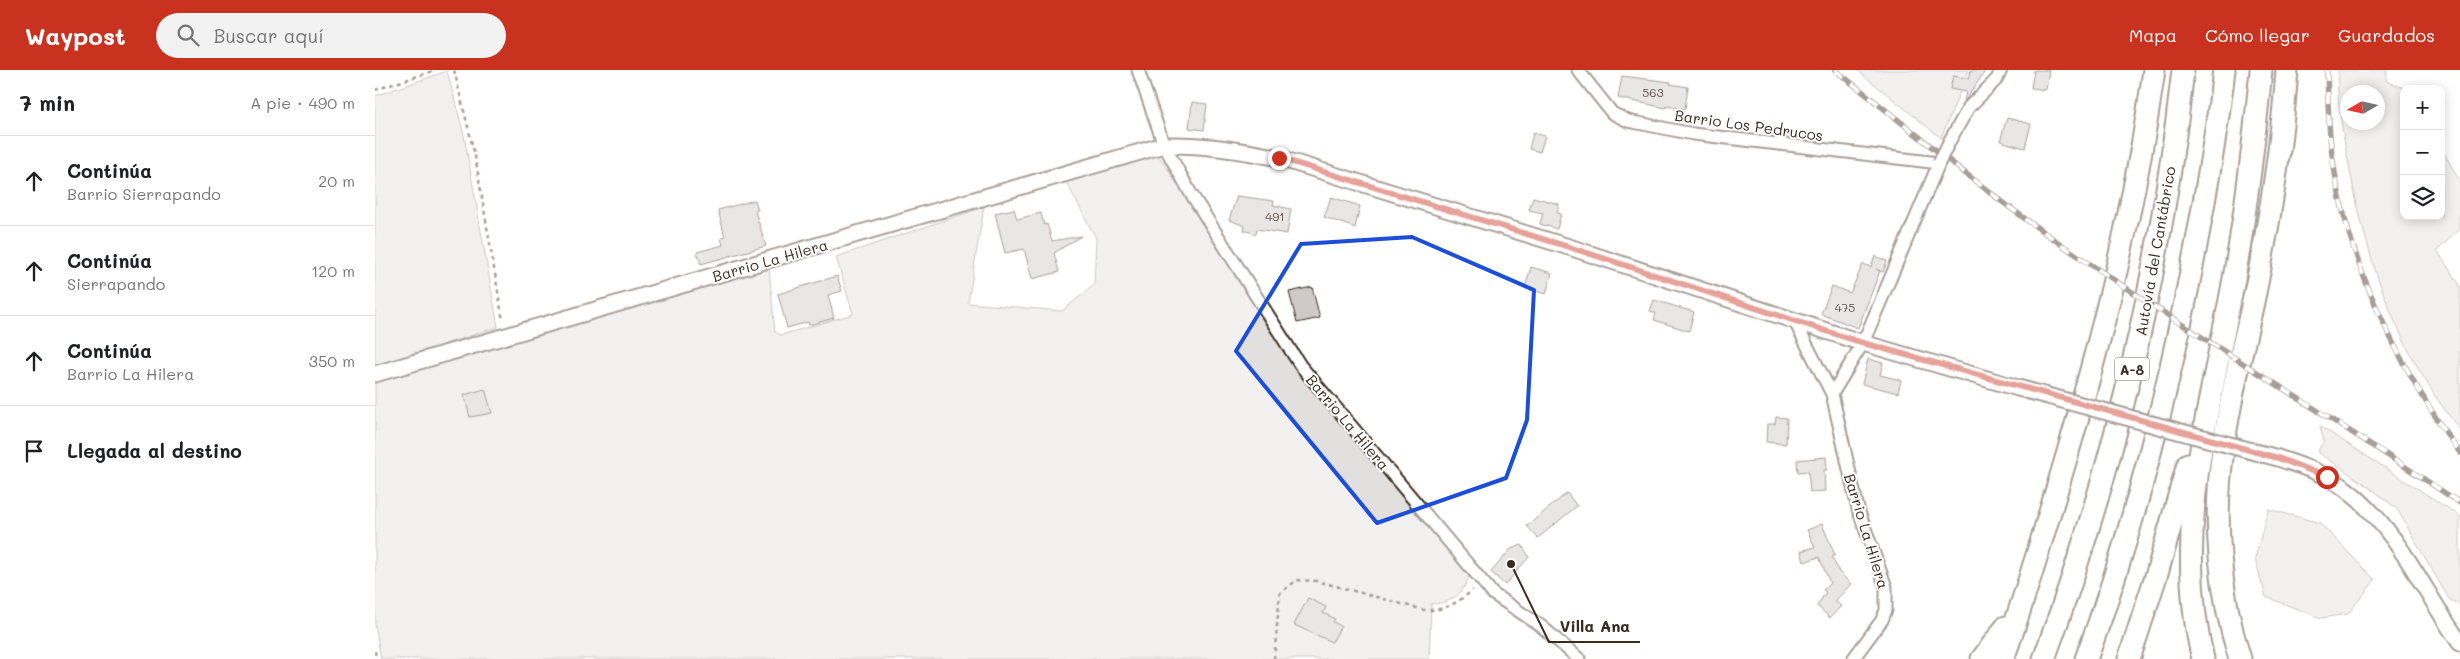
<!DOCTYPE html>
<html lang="es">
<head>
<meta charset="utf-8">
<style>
  body { margin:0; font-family:Mali,sans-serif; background:#f2f2f2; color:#202124 }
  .controls { position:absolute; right:15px; top:15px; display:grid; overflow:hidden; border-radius:10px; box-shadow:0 2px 12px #0003 }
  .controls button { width:45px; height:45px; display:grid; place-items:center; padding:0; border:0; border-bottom:1px solid #e0e0e0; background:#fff; color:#202124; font:25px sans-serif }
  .compass { position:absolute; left:1965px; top:15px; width:45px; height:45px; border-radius:50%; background:#fff; box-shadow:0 2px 12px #0003; rotate:261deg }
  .stop { position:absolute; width:15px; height:15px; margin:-11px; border:4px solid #c8321e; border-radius:50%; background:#fff }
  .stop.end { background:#c8321e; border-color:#fff; box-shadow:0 1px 5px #0008 }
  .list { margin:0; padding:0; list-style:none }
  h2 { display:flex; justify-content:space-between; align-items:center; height:65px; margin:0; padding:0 20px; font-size:21px }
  h2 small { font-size:16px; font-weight:400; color:#757577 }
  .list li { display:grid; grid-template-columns:32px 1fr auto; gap:15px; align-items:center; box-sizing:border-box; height:90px; padding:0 20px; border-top:1px solid #e0e0e0 }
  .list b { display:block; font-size:19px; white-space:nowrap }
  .list p { margin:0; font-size:16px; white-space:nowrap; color:#757577 }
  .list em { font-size:16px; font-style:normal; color:#757577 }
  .icon { flex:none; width:28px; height:28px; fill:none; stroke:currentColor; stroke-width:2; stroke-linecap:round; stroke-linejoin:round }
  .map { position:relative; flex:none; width:2085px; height:589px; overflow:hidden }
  header { display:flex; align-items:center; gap:30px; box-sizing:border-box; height:70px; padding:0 25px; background:#c8321e; color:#fff }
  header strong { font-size:24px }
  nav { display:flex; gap:28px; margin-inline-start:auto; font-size:18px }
  .search { width:350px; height:45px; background:#f2f2f2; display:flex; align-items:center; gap:12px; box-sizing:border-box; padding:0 18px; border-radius:28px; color:#757577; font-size:19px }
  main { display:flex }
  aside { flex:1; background:#fff }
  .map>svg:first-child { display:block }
</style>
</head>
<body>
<header>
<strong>Waypost</strong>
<div class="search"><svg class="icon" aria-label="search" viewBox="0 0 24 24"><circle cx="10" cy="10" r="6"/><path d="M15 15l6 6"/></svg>Buscar aquí</div>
<nav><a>Mapa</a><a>Cómo llegar</a><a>Guardados</a></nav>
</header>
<main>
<aside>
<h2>7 min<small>A pie · 490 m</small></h2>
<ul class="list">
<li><svg class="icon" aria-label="ahead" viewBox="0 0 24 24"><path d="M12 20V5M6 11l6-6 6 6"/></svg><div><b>Continúa</b><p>Barrio Sierrapando</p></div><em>20 m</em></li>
<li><svg class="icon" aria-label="ahead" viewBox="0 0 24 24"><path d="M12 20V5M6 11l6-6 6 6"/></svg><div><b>Continúa</b><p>Sierrapando</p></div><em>120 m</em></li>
<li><svg class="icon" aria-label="ahead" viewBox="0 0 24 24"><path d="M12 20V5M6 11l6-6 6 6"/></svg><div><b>Continúa</b><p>Barrio La Hilera</p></div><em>350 m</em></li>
<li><svg class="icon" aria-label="arrive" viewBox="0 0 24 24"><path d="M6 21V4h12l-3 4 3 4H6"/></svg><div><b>Llegada al destino</b></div></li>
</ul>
</aside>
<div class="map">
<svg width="2085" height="589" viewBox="0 0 2085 589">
  <rect width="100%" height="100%" fill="#fff"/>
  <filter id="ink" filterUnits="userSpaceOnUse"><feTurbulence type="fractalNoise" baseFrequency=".02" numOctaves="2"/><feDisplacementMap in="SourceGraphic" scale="10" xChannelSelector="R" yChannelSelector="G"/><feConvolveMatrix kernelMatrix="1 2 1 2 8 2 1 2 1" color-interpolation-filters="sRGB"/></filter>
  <g filter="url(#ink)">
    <g fill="#e2e0de" stroke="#8e857e" fill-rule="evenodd">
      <path d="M1482,0H1594L1566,68Z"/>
      <path d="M1963,0H2012L2011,11L2032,19H2029V146H2066V78L2085,111L2084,159L2062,181L2085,215V360C2023,282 1994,197 1975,101C1969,68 1961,34 1963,0ZM1972,22H2002V52H1972Z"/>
      <path d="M72,1L89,65L123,257L0,296V26Z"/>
      <path d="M782,83L919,291L967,355L1095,501C1090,524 1078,533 1056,534L1054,589H6L0,555V312L394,198L400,262L406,265L478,244L461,187L609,137L593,233L687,241L719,215L721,168L690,110Z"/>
      <path d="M1945,356L2085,446V535L2074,529L2022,439L1993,416L1942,382L1949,371Z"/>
      <path d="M1893,439L1945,453L2000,510L1973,544L1946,548L1891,527L1880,489Z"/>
    </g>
    <g fill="#cfcac7" stroke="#3b2a1e">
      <path d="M1596,0H1611L1589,32L1591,22L1575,19L1578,6L1594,9Z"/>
      <path d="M1659,0H1674L1671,20L1656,18Z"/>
      <path d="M1247,6L1296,12L1295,14L1313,17L1310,39L1292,36L1291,38L1243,28Z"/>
      <path d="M817,32L832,34L829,60L814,58Z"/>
      <path d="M1632,48L1656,54L1650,78L1625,71Z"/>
      <path d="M1158,63L1170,66L1165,82L1154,79Z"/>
      <path d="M862,126L899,131L898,135L916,139L912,164L882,159L881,164L869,160L870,156L854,150Z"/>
      <path d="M956,127L985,136L980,158L949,147Z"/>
      <path d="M1158,127L1184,134L1182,143L1186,144L1182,159L1165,154L1168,143L1154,140Z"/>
      <path d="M380,130L383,140L380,141L391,176L326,194L322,182L348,175L346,168L350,167L343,140Z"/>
      <path d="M639,139L642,149L666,143L669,155L672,154L677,171L706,166L679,183L684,202L657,209L649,179L630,183L620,143Z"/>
      <path d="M1500,186L1512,191L1508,202L1501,199L1505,201L1483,258L1446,244L1457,216L1475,223L1488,194L1496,197Z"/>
      <path d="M1156,197L1177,203L1171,224L1150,218Z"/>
      <path d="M462,206L467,221L453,225L459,248L434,255L433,252L412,258L403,224Z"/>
      <path d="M937,217L945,248L922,253L914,222Z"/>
      <path d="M1279,230L1319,242L1314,261L1279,250L1281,243L1275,241Z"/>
      <path d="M1493,289L1508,293L1505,305L1526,310L1523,323L1487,314Z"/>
      <path d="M110,319L117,343L95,347L89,325Z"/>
      <path d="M1401,347L1412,348L1411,374L1391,372L1392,354H1400Z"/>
      <path d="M1451,387L1452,400H1449L1450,421L1435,422L1433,401L1423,402L1422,390Z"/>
      <path d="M1192,423L1202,436L1163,468L1152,456Z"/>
      <path d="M1447,454L1460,485L1457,487L1464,502L1476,514L1460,531L1466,536L1455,548L1442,536L1451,522L1448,520L1455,513L1444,487L1429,492L1426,481L1440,477L1432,460Z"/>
      <path d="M1147,475L1154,487L1130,515L1116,502L1136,479Z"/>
      <path d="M933,528L951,537L948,543L960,549L958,552L966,556L957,572L919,555Z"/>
    </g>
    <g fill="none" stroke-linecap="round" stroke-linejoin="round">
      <g stroke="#3b2a1e" stroke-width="15">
        <g id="minor">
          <path d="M763,0L789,75L815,122L925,295L1118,524L1166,556L1204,589"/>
          <path d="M1203,0L1237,43L1253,51L1318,64L1564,93L1488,273L1457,324"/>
          <path d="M1574,72L1594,37L1622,9L1626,0"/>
          <path d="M1419,250L1457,324L1483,439L1511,517V540L1507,550L1478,589"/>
        </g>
      </g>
      <g stroke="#3b2a1e" stroke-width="19">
        <g id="tertiary">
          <path d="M0,304L789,75C828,74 865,80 904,88L1194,177L1488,273L1643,318"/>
          <path d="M1903,388C1927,396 1952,404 1972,420C2023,459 2049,522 2085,573"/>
        </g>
      </g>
      <g stroke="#3b2a1e" stroke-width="25">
        <g id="motorway">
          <path d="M1607,589L1631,557"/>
          <path d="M1628,589C1649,530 1667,469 1685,409C1725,275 1760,139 1779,0"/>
          <path d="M1669,589C1739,399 1786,201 1808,0"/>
          <path d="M1711,589C1758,464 1790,333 1816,202C1829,135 1841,68 1849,0"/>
          <path d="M1754,589L1783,500L1813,394"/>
          <path d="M1828,589C1797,463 1835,338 1858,214C1871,143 1879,72 1886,0"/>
          <path d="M1865,589C1844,523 1838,448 1848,380C1855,324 1871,268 1882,213C1896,143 1907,72 1912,0"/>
        </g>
      </g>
      <g stroke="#3b2a1e" stroke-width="2.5" stroke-dasharray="4 4" stroke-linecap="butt">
        <path d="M79,0L100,86L128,251"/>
        <path d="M0,20L61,0"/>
        <path d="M0,581L1,589"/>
        <path d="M899,589L905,523L922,510L942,511L1049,540C1070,541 1082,533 1098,520"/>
      </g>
      <use href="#minor" stroke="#fff" stroke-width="11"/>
      <use href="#tertiary" stroke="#fff" stroke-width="15"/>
      <use href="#motorway" stroke="#fff" stroke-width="21"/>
      <g stroke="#3b2a1e" stroke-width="5.5">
        <g id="rail">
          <path d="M1460,0C1536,59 1611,123 1690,177C1819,266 1955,345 2085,433"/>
          <path d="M1952,0C1953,28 1953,56 1957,84C1971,191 2023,296 2085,383"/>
        </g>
      </g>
      <use href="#rail" stroke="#fff" stroke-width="4" stroke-dasharray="11" stroke-linecap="butt"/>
      <g stroke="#3b2a1e" stroke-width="15" stroke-linecap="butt">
        <path id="minor-bridge" d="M1564,93L1574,72"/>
      </g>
      <g stroke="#3b2a1e" stroke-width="19" stroke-linecap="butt">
        <path id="tertiary-bridge" d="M1643,318L1903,388"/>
      </g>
      <use href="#minor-bridge" stroke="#fff" stroke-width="11"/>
      <use href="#tertiary-bridge" stroke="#fff" stroke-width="15"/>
    </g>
  </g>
  <g fill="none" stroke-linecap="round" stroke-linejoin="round" filter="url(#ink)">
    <path stroke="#c8321e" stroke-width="6" d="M904,88L1194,177L1488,273L1903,388L1952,407"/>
  </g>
  <path d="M0 0H2085V589H0ZM1037,167L1159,220L1152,350L1131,408L1002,453L861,281L926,174Z" fill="#fff" fill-opacity=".55" fill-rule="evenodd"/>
  <path fill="none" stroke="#1d4ed8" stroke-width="4" stroke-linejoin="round" d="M1037,167L1159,220L1152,350L1131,408L1002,453L861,281L926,174Z"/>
  <g text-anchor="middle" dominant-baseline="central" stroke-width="4" stroke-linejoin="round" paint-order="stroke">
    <g font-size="12" fill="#605248">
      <text x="1278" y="22">563</text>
      <text x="900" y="146">491</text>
      <text x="1470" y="237">475</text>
    </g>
    <rect fill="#fff" stroke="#766a62" stroke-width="1" x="1739.5" y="287.5" width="35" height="23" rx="4"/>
    <g font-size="14" font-weight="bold" fill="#3b2a1e">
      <text x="1757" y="299">A-8</text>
    </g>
    <g font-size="15" fill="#3b2a1e" stroke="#fff">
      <text transform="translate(1374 55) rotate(8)">Barrio Los Pedrucos</text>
      <text transform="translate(1780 181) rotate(-80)">Autovía del Cantábrico</text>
      <text transform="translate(395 190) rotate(-16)">Barrio La Hilera</text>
      <text transform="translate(973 352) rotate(50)">Barrio La Hilera</text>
      <text transform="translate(1492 461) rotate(73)">Barrio La Hilera</text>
    </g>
  </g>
  <path fill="none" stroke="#3b2a1e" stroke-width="2" d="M1136 494L1174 572H1265"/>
  <circle fill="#3b2a1e" stroke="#fff" stroke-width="2" cx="1136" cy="494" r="5"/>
  <g font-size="16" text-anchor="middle" font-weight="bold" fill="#3b2a1e" stroke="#fff" stroke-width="4" stroke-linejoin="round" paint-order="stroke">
    <text x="1220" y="562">Villa Ana</text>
  </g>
</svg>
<div class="controls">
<button>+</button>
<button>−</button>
<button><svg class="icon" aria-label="layers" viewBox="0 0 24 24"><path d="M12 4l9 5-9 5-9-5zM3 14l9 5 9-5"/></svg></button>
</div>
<svg class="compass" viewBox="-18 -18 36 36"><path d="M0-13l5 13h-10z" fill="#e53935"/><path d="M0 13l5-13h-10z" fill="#757577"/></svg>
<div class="stop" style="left:1952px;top:407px"></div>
<div class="stop end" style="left:904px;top:88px"></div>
</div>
</main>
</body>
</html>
